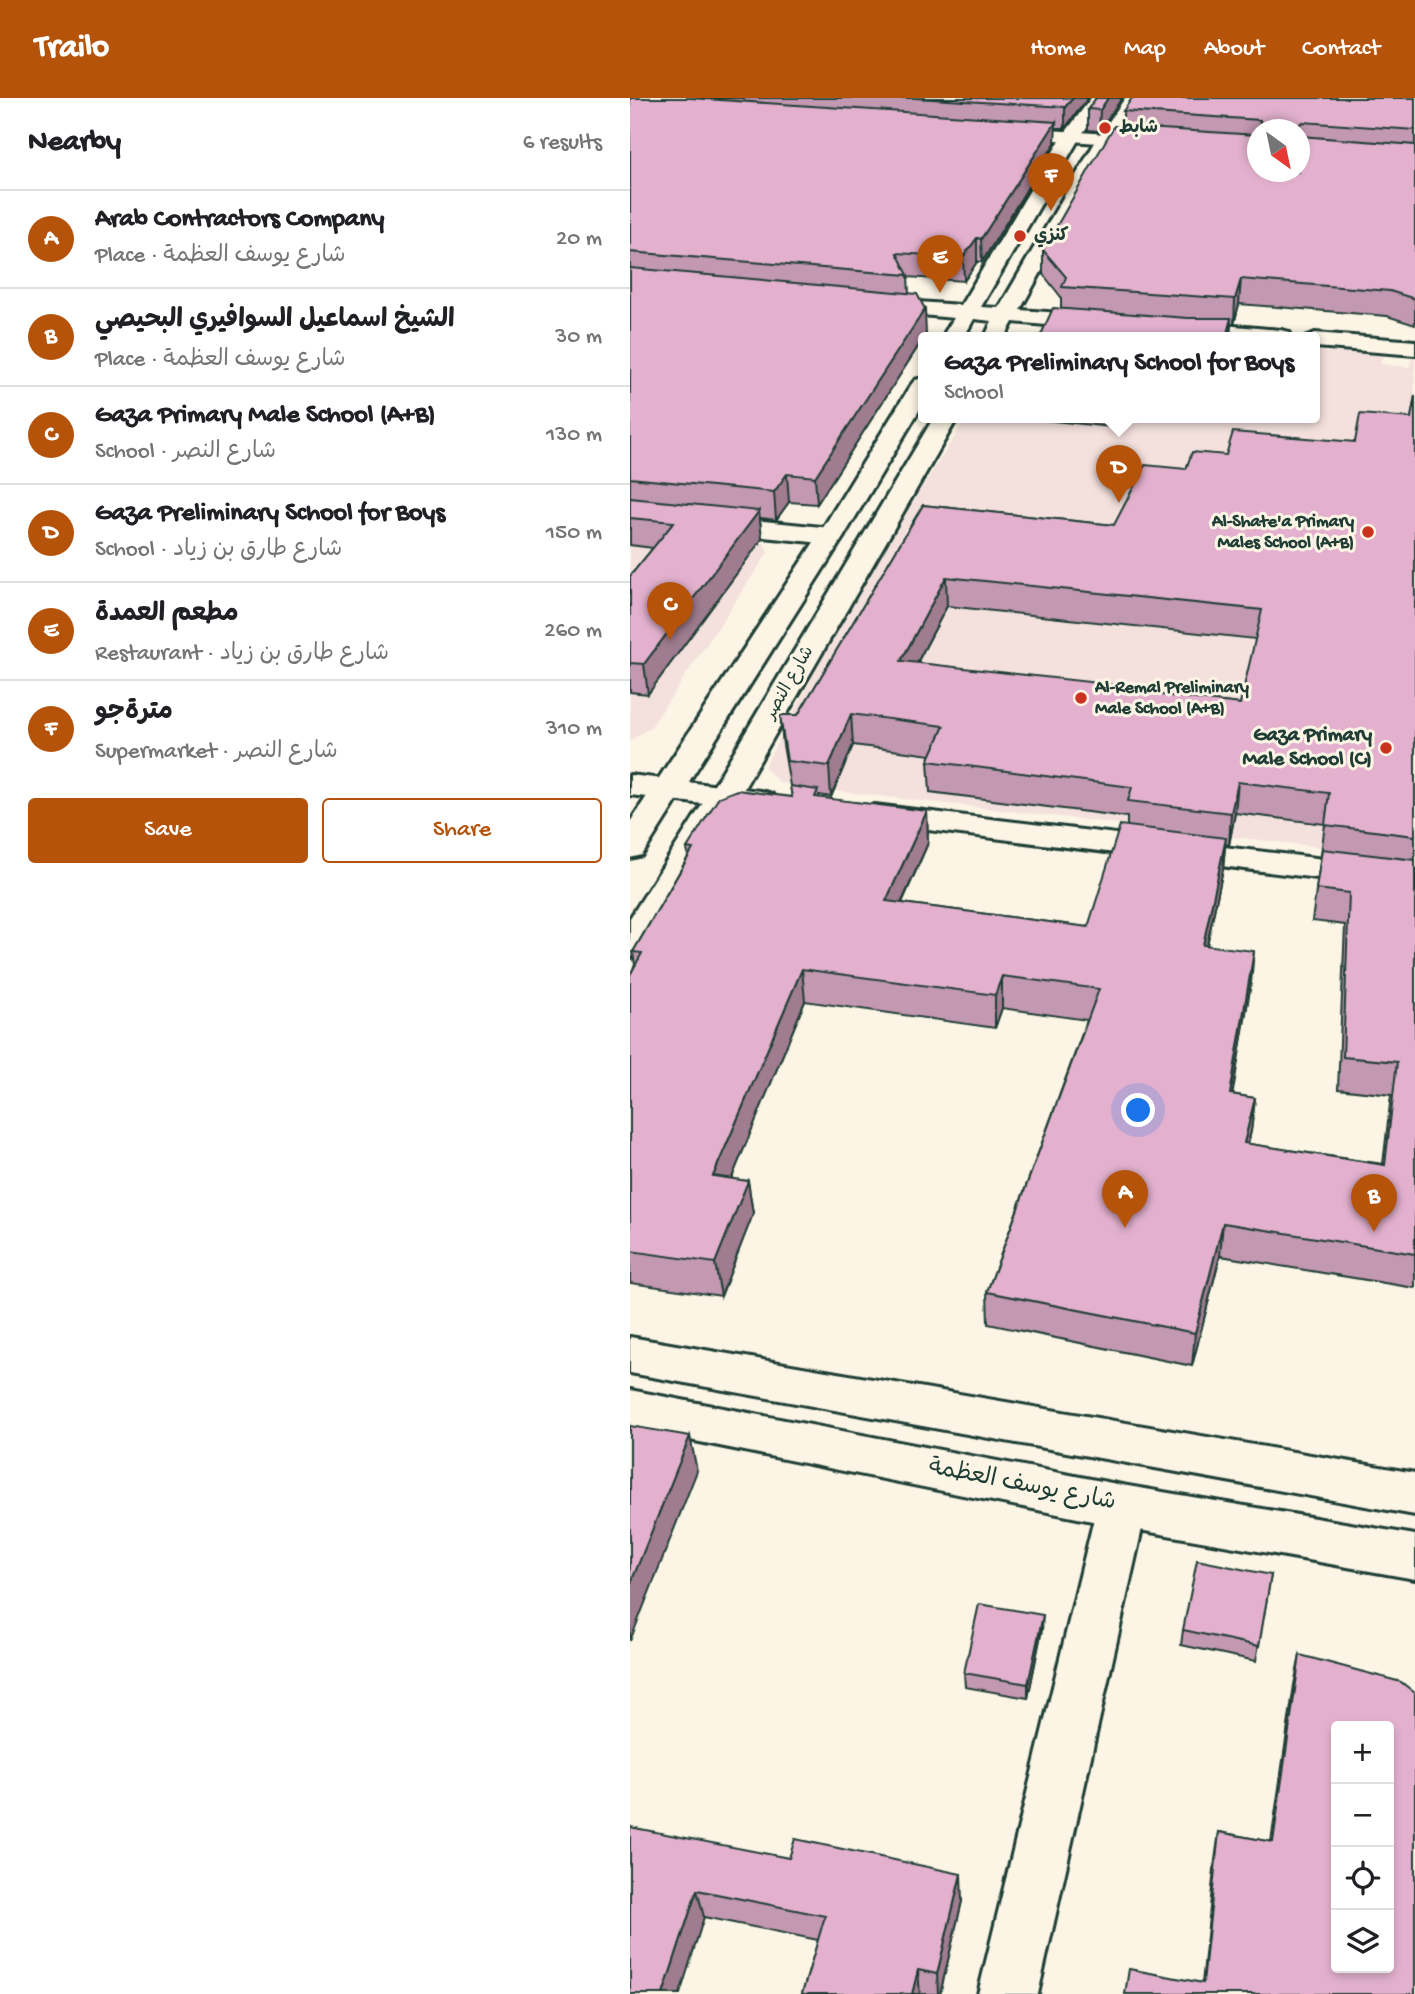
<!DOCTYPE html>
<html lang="en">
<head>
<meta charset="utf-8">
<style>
  body { margin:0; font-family:"Gochi Hand","Playpen Sans Arabic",sans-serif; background:#f6f6f6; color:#202124 }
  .controls { position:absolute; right:21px; bottom:21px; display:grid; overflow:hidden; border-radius:7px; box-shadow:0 4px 10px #0003 }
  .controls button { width:63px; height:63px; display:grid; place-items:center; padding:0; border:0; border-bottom:2px solid #e0e0e0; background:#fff; color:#202124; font:35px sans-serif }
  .compass { position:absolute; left:617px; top:21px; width:63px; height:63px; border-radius:50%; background:#fff; box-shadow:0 4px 10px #0003; rotate:147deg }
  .you { position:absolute; left:509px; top:1013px; width:24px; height:24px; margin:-18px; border:5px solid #fff; border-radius:50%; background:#1a73e8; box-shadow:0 0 0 10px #1a73e833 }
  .badge { display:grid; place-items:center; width:46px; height:46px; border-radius:50%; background:#b45309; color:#fff; font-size:23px; font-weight:700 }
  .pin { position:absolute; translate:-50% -58px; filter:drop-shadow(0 2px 4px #0008) }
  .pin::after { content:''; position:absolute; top:37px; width:24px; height:21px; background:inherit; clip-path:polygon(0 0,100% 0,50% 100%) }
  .popup { position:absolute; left:288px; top:234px; width:402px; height:91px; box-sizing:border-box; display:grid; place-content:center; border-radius:7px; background:#fff; filter:drop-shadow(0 2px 5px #0005); font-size:23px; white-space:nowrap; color:#757577 }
  .popup b { font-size:26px; color:#202124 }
  .popup::after { content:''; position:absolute; left:50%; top:100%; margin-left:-14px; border:14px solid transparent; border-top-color:#fff }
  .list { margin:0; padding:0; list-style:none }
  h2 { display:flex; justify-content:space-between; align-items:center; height:91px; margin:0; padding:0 28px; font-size:30px }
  h2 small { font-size:23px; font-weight:400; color:#757577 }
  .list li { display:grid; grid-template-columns:46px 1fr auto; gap:21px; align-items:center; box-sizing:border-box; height:98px; padding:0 28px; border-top:2px solid #e0e0e0 }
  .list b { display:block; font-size:26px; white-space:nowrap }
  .list p { margin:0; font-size:23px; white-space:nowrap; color:#757577 }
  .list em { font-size:23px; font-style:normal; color:#757577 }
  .actions { display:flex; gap:14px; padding:21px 28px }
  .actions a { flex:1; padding:16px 0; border:2px solid #b45309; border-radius:7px; text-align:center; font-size:24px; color:#b45309 }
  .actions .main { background:#b45309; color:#fff }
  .icon { flex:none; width:38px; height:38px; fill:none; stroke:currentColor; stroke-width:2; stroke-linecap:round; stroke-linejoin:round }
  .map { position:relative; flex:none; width:785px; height:1896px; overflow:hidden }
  header { display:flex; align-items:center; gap:42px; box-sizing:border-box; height:98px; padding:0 35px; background:#b45309; color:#fff }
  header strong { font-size:33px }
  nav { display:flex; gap:38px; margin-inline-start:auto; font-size:24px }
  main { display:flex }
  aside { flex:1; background:#fff }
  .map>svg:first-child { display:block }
</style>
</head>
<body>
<header>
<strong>Trailo</strong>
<nav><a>Home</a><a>Map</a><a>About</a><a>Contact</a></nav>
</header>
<main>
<aside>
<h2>Nearby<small>6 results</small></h2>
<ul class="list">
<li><span class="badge">A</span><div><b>Arab Contractors Company</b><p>Place · شارع يوسف العظمة</p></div><em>20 m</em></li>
<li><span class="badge">B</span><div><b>الشيخ اسماعيل السوافيري البحيصي</b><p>Place · شارع يوسف العظمة</p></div><em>30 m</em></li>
<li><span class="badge">C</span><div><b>Gaza Primary Male School (A+B)</b><p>School · شارع النصر</p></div><em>130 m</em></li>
<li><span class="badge">D</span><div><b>Gaza Preliminary School for Boys</b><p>School · شارع طارق بن زياد</p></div><em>150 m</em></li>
<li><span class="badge">E</span><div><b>مطعم العمدة</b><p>Restaurant · شارع طارق بن زياد</p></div><em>260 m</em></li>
<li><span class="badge">F</span><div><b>مترةجو</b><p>Supermarket · شارع النصر</p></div><em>310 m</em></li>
</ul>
<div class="actions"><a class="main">Save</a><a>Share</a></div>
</aside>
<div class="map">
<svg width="785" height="1896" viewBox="0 0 785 1896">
  <rect width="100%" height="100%" fill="#fcf5e5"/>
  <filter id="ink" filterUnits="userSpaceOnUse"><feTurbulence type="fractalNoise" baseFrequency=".0143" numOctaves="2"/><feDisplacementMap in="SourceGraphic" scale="14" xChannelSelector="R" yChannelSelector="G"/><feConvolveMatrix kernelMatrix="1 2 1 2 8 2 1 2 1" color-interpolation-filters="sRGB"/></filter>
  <g filter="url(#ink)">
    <g fill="#f4e1de">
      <path d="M685,253L753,257L750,266L779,269L781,261H785V760L188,691L150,685L134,669L247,459L337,319H685Z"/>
      <path d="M0,429L120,440L135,446L138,455L21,629L0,643Z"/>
    </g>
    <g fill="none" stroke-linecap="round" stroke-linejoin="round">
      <g stroke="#1f3d34" stroke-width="6">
        <g id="minor">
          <path d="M375,29L628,46V56L369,38L366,34L369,30Z"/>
          <path d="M0,409L201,430L210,432L214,438L210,444L201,446L0,425Z"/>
          <path d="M0,677L130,693L142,696L146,703L142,710L130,713L0,697Z"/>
          <path d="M245,707L785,772V792L233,724L228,717L233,710Z"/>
          <path d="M492,1387L509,1393L517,1408L408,1896H348L467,1408L475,1393Z"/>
        </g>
      </g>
      <g stroke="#1f3d34" stroke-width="6">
        <g id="tertiary">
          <path d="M0,1239L785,1375V1417L0,1275Z"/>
          <path d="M0,1292L492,1387L785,1437V1481L492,1429L0,1330Z"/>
        </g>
      </g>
      <g stroke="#1f3d34" stroke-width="6">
        <g id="secondary">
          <path d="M461,0H477L450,39L351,209L369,210L467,41L495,0H511L485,41L390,212L471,218L479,220L482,225L479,230L471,232L383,224L375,239H355L362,223L344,221L334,239H319L315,234L324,220L237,212L234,207L237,202L245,201L331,207L432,39Z"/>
          <path d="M548,223L651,232L659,234L662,239H573L540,235L537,230L540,225Z"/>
          <path d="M685,235L785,243V257L685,249V239H676Z"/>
          <path d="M293,280V306L214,438L17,750L12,757L0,760V724L188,438L281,287L285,282Z"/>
          <path d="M304,319H328L109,699L13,856L0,859V820L77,699Z"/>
        </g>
      </g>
      <use href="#minor" fill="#fcf5e5" fill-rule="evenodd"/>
      <use href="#tertiary" fill="#fcf5e5" fill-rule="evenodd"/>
      <use href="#secondary" fill="#fcf5e5" fill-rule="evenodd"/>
    </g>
    <g fill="#c398b1" stroke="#1f3d34" stroke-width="2" fill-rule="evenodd">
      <path d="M0,0H458L435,30H425V45L352,164H347L334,183L278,179L279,195L296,236L293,239V241L187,406L159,404L146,422L130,420L132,441L18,596L0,594V478L23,450L0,447Z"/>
      <path d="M466,0H492L469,33L458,32V11Z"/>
      <path d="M785,0V227L757,218L609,206L604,226H601L600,239L431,211V199L413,176V152L493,28V13ZM627,32H669L627,74Z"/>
      <path d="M785,298V1190L590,1158L562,1268L358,1226L357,1194L457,922L372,910L365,930L175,903L101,1081L118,1083L123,1116L91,1198L0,1185V877L5,867L3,854L58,759L57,750L162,699L153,647L150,617H168L293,407L484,427L556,371L596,357L725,344L781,320ZM317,508L626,541L610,606L487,592L287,565ZM223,647L301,657L298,663L300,694L497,719V728L458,829L272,805L298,745L297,713L189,700V697L201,699ZM605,715L695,726L682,823L715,827L708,991L761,997L753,1066L618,1046L621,1033L625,1000L602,996L621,885L577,847L593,771L595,746L599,747Z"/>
      <path d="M385,319H485L481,329Z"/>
      <path d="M641,1477L626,1563L551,1547L553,1532Z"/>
      <path d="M412,1531L398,1600L335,1589L334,1575Z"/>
      <path d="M670,1557L785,1896L572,1885L585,1762L589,1734L641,1744L664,1587Z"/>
      <path d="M0,1729L332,1803L310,1896H172L188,1842L74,1819Z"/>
    </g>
    <g fill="#9f7c90" stroke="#1f3d34" stroke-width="2">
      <path d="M443,0H458L435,30V9Z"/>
      <path d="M478,0H492L469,33L470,12Z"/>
      <path d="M426,24L425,45L352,164L351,141Z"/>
      <path d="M347,140V164L334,183L333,159Z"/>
      <path d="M611,181L609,206L604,226L605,201Z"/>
      <path d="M295,211L296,236L293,239V241L187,406L185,379Z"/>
      <path d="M601,220L600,239H596Z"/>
      <path d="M481,319H485L481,329Z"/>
      <path d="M157,376L159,404L146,422L144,394Z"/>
      <path d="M129,413L132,441L18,596L14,566Z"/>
      <path d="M316,479L317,508L272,593L271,563Z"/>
      <path d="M221,616L223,647L201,699L199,668Z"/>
      <path d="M608,684L605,715L599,747L601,715Z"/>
      <path d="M297,713L298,745L258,835L256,803Z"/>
      <path d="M596,740L593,771L570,879L573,847Z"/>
      <path d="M624,853L621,885L597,1029L600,996Z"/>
      <path d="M172,871L175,903L89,1111L83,1078Z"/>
      <path d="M372,878V910L365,930V897Z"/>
      <path d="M625,1000L621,1033L610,1078L614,1045Z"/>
      <path d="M118,1083L123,1116L91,1198L85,1165Z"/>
      <path d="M593,1125L590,1158L562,1268L565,1235Z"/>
      <path d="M60,1338L67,1373L0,1543V1487Z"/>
      <path d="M413,1517L412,1531L398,1600V1586Z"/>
      <path d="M331,1776L332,1803L310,1896H308L307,1876Z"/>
      <path d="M67,1792L74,1819L50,1896H33Z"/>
      <path d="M288,1872L290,1896H282Z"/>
    </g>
    <g fill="#e3b1ce" stroke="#1f3d34" stroke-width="2" fill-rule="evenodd">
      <path d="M0,0H60L426,24L351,141L347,140L333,159L267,155L278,177L0,154Z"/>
      <path d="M285,0H443L435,9Z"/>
      <path d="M466,0H478L470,12L458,11Z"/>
      <path d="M502,0H785V32L672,24L669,27L670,38L785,47V201L760,193L611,181L605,201L432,189L436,179L413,152L484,28L627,37V74H669V32H632L630,22L493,13Z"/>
      <path d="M0,170L287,196L295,211L185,379L157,376L144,394L0,380Z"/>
      <path d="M423,210L558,220H601L596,239H410Z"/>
      <path d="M785,298V738L695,727L699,695L608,684L601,715L498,703L502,689L298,663L314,628L221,616L199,668L157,663L150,617H168L293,407L484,427L515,367L556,371L562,354L596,357L603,334L725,344L730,316L781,320ZM316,479L632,512L610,606L486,592L487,587L271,563Z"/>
      <path d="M0,400L129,413L14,566L0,565V478L44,424L0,420Z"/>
      <path d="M160,688L188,692L185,699L297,713L256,803L458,829L490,727L596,740L573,847L624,853L600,996L625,1000L614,1045L755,1067L767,964L713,959L719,795L686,791L692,751L785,762V1156L593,1125L565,1235L357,1194L469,891L372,878L365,897L172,871L83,1078L118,1083L85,1165L0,1153V877L12,855L3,854L63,751L57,750L89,699L107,692L162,699Z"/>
      <path d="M0,1328L60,1338L0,1487Z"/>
      <path d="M567,1462L641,1477L629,1548L553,1532Z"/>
      <path d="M349,1506L413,1517L398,1586L334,1575Z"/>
      <path d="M670,1557L771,1584L785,1595V1896H495L499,1871L573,1885L589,1734L643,1744ZM706,1628H759V1870H706Z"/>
      <path d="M0,1729L159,1760L165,1741L331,1776L307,1876L288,1872L282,1896H172L195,1818L67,1792L33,1896H0Z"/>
    </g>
  </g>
  <g fill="#c8321e" stroke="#fcf5e5" stroke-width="2.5">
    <circle cx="475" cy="30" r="7"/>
    <circle cx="390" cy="138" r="7"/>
    <circle cx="738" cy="434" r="7"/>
    <circle cx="451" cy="600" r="7"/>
    <circle cx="756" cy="650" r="7"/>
  </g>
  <g text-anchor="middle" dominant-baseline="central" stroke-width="6" stroke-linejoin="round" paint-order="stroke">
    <g font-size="18" font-weight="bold" fill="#1f3d34" stroke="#fcf5e5" text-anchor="start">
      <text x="489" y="30">شابط</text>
      <text x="404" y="138">كنزي</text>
      <text x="724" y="424" text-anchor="end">Al-Shate'a Primary<tspan x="724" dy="21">Males School (A+B)</tspan></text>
      <text x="465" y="590">Al-Remal Preliminary<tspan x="465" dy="21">Male School (A+B)</tspan></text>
    </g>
    <g font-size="18" fill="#1f3d34" stroke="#fcf5e5">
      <text transform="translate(160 585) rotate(-60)">شارع النصر</text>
    </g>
    <g font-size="21" font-weight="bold" fill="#1f3d34" stroke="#fcf5e5" text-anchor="end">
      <text x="742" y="638">Gaza Primary<tspan x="742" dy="24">Male School (C)</tspan></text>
    </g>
    <g font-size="24" fill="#1f3d34" stroke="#fcf5e5">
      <text transform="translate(392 1388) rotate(11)">شارع يوسف العظمة</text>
    </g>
  </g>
</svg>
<div class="controls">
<button>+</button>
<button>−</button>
<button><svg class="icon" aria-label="locate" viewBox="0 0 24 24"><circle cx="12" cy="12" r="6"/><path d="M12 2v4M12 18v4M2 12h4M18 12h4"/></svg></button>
<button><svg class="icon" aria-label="layers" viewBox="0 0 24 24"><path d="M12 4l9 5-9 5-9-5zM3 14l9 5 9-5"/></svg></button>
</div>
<svg class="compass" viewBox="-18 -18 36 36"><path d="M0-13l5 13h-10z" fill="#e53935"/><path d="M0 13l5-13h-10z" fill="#757577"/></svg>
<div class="you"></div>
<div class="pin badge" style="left:495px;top:1130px">A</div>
<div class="pin badge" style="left:744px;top:1134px">B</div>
<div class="pin badge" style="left:40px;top:542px">C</div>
<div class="pin badge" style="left:489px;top:405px">D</div>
<div class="popup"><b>Gaza Preliminary School for Boys</b>School</div>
<div class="pin badge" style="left:310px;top:195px">E</div>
<div class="pin badge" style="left:421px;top:113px">F</div>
</div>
</main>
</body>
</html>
